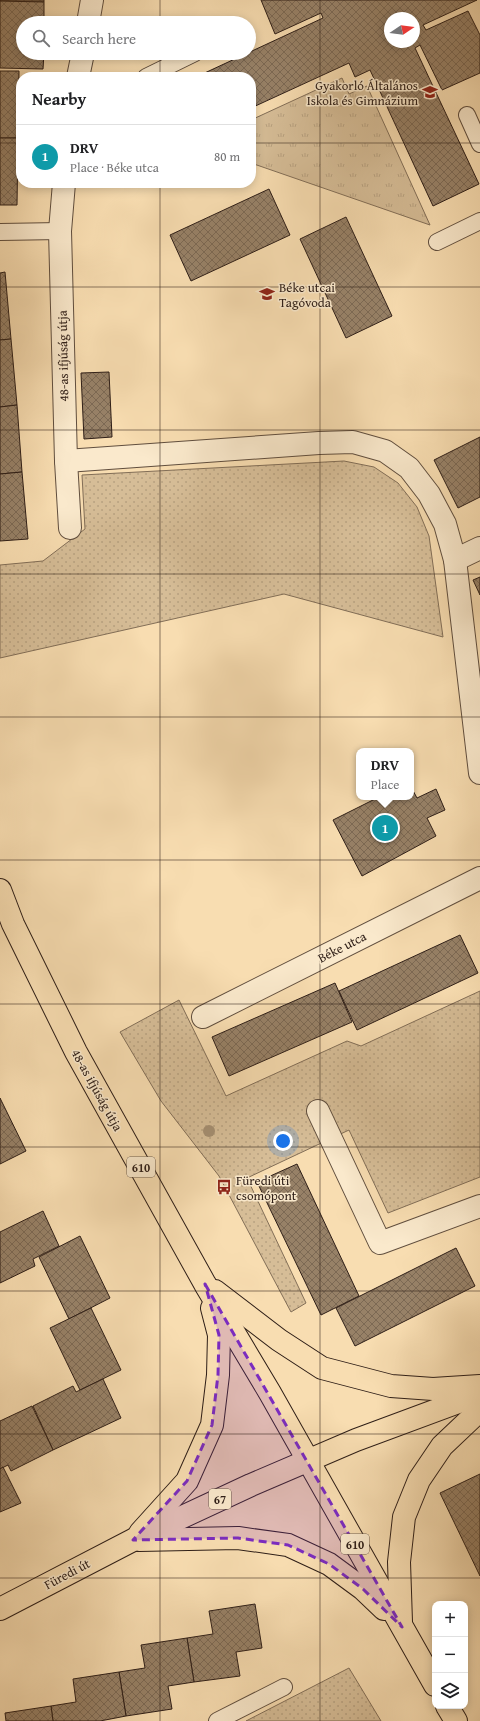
<!DOCTYPE html>
<html lang="en">
<head>
<meta charset="utf-8">
<style>
  body { margin:0; font-family:"Gentium Book Plus",serif; background:#f2f2f2; color:#202124 }
  .controls { position:absolute; right:12px; bottom:12px; display:grid; overflow:hidden; border-radius:8px; box-shadow:0 2px 10px #0003 }
  .controls button { width:36px; height:36px; display:grid; place-items:center; padding:0; border:0; border-bottom:1px solid #e0e0e0; background:#fff; color:#202124; font:20px sans-serif }
  .compass { position:absolute; left:384px; top:12px; width:36px; height:36px; border-radius:50%; background:#fff; box-shadow:0 2px 10px #0003; rotate:77deg }
  .you { position:absolute; left:283px; top:1141px; width:14px; height:14px; margin:-10px; border:3px solid #fff; border-radius:50%; background:#1a73e8; box-shadow:0 0 0 6px #1a73e833 }
  .badge { display:grid; place-items:center; width:26px; height:26px; border-radius:50%; background:#8f2418; color:#fff; font-size:13px; font-weight:700 }
  .pin { position:absolute; translate:-50% -50%; border:2px solid #fff; box-shadow:0 1px 4px #0006 }
  .popup { position:absolute; left:356px; top:748px; width:58px; height:52px; box-sizing:border-box; display:grid; place-content:center; border-radius:8px; background:#fff; filter:drop-shadow(0 1px 3px #0005); font-size:13px; white-space:nowrap; color:#757577 }
  .popup b { font-size:15px; color:#202124 }
  .popup::after { content:''; position:absolute; left:50%; top:100%; margin-left:-8px; border:8px solid transparent; border-top-color:#fff }
  .list { margin:0; padding:0; list-style:none }
  h2 { display:flex; justify-content:space-between; align-items:center; height:52px; margin:0; padding:0 16px; font-size:17px }
  h2 small { font-size:13px; font-weight:400; color:#757577 }
  .list li { display:grid; grid-template-columns:26px 1fr auto; gap:12px; align-items:center; box-sizing:border-box; height:64px; padding:0 16px; border-top:1px solid #e0e0e0 }
  .list b { display:block; font-size:15px; white-space:nowrap }
  .list p { margin:0; font-size:13px; white-space:nowrap; color:#757577 }
  .list em { font-size:13px; font-style:normal; color:#757577 }
  .icon { flex:none; width:22px; height:22px; fill:none; stroke:currentColor; stroke-width:2; stroke-linecap:round; stroke-linejoin:round }
  .map { position:relative; flex:none; width:480px; height:1721px; overflow:hidden }
  .search { position:absolute; background:#fff; box-shadow:0 2px 10px #0003; left:16px; top:16px; width:240px; height:44px; display:flex; align-items:center; gap:10px; box-sizing:border-box; padding:0 14px; border-radius:22px; color:#757577; font-size:15px }
  .panel { position:absolute; background:#fff; box-shadow:0 2px 10px #0003; left:16px; top:72px; width:240px; height:116px; border-radius:16px }
  .map>svg:first-child { display:block }
</style>
</head>
<body>
<div class="map">
<svg width="480" height="1721" viewBox="0 0 480 1721">
  <defs>
    <pattern id="grass-tufts" width="24" height="20" patternUnits="userSpaceOnUse"><rect width="24" height="20" fill="#d6bd97"/><path d="M3 7l-1-3M5 7V3M7 7l1-3M15 17l-1-3M17 17v-4M19 17l1-3" fill="none" stroke="#b8a281"/></pattern>
    <pattern id="park-dots" width="8" height="8" patternUnits="userSpaceOnUse"><rect width="8" height="8" fill="#d6bd97"/><path d="M2 2h.1M6 6h.1" fill="none" stroke="#b8a281" stroke-width="1.8" stroke-linecap="round"/></pattern>
    <pattern id="building-cross-hatch" width="8" height="8" patternUnits="userSpaceOnUse"><rect width="8" height="8" fill="#978167"/><path d="M0 0l8 8M0 8l8-8" fill="none" stroke="#7c6954"/></pattern>
  </defs>
  <rect width="100%" height="100%" fill="#f8ddb1"/>
  <filter id="stains"><feTurbulence type="fractalNoise" baseFrequency=".005" numOctaves="4"/><feColorMatrix values="0 0 0 0 .2 0 0 0 0 .09 0 0 0 0 .02 0 0 0 .5 -.17"/></filter>
  <radialGradient id="worn" r=".72"><stop offset=".6" stop-color="#630" stop-opacity="0"/><stop offset="1" stop-color="#630" stop-opacity=".3"/></radialGradient>
  <path fill="url(#grass-tufts)" stroke="#826e57" d="M342,78L349,94L367,86L430,225L251,163V120Z"/>
  <g fill="url(#park-dots)" stroke="#826e57">
    <path d="M344,461L374,467L398,483L417,507L429,536L443,637L284,594L0,658V565L43,561L85,529L82,475Z"/>
    <path d="M480,991V1177L388,1213L349,1130L247,1178L306,1303L291,1312L219,1176L161,1101L120,1032L179,1000L226,1096L347,1041L361,1046Z"/>
    <path d="M349,1668L381,1721H246Z"/>
  </g>
  <g fill="url(#building-cross-hatch)" stroke="#2e1e17" fill-rule="evenodd">
    <path d="M0,0H44V2L0,1Z"/>
    <path d="M261,0H477L423,25L426,30L468,11L480,35V73L442,90L420,45L415,48L479,184L433,206L370,70L355,77L349,63L251,108V77H196L323,18L321,13L275,34ZM390,18H414V42H390Z"/>
    <path d="M0,1L44,2V23H23V53H44L43,69L0,68Z"/>
    <path d="M0,71H19L18,138H0Z"/>
    <path d="M0,138H18L17,205H0Z"/>
    <path d="M269,189L290,235L191,281L170,235Z"/>
    <path d="M346,217L392,316L346,338L300,239Z"/>
    <path d="M5,272L11,339L0,340V273Z"/>
    <path d="M11,339L17,405L0,407V340Z"/>
    <path d="M109,372L112,437L84,439L81,373Z"/>
    <path d="M17,405L22,472L0,474V407Z"/>
    <path d="M480,437V497L458,508L434,460Z"/>
    <path d="M22,472L28,539L0,541V474Z"/>
    <path d="M480,577V595L473,580Z"/>
    <path d="M411,787L417,798L436,789L445,810L427,818L436,836L362,876L333,820L379,797H411Z"/>
    <path d="M460,935L478,973L357,1030L339,991Z"/>
    <path d="M335,983L352,1022L229,1076L212,1037Z"/>
    <path d="M0,1098L26,1151L0,1164Z"/>
    <path d="M297,1164L359,1296L321,1315L257,1182Z"/>
    <path d="M43,1211L59,1246L33,1259L35,1266L0,1283V1232Z"/>
    <path d="M80,1236L110,1298L69,1319L39,1257Z"/>
    <path d="M456,1248L475,1286L355,1346L336,1308Z"/>
    <path d="M91,1308L121,1370L80,1390L50,1328Z"/>
    <path d="M103,1379L121,1418L53,1450L33,1406L73,1386L76,1392Z"/>
    <path d="M32,1406L53,1450L11,1471L8,1465L0,1469V1421Z"/>
    <path d="M3,1467L21,1503L0,1512V1469Z"/>
    <path d="M480,1474V1576L440,1493Z"/>
    <path d="M255,1604L262,1648L236,1652L240,1676L194,1682L187,1638L213,1634L209,1611Z"/>
    <path d="M187,1638L194,1682L168,1686L172,1709L126,1716L119,1672L145,1668L141,1645Z"/>
    <path d="M119,1672L126,1716L100,1721H53L51,1706L76,1702L73,1679Z"/>
    <path d="M51,1706L53,1721H6L5,1713Z"/>
  </g>
  <g fill="none" stroke-linecap="round" stroke-linejoin="round">
    <g stroke="#604e3e" stroke-width="18">
      <g id="service">
        <path d="M146,77L195,53"/>
        <path d="M467,115L480,144"/>
        <path d="M0,232L60,231"/>
        <path d="M437,242L480,221"/>
        <path d="M217,1721L284,1687"/>
      </g>
    </g>
    <g stroke="#604e3e" stroke-width="24">
      <g id="minor">
        <path d="M88,23L92,0"/>
        <path d="M78,77L83,53"/>
        <path d="M64,183L60,231L66,461L70,528"/>
        <path d="M66,461L319,443L353,442L385,451L409,468L429,494L445,524L455,560L480,773"/>
        <path d="M455,560L480,548"/>
        <path d="M203,1017L480,878"/>
        <path d="M318,1111L380,1243L480,1206"/>
      </g>
    </g>
    <g stroke="#2e1e17" stroke-width="24">
      <g id="primary">
        <path d="M0,890L13,924L76,1052L205,1284L270,1393L435,1685"/>
        <path d="M215,1291L279,1340L322,1368L391,1386L433,1389L480,1386"/>
        <path d="M140,1533L187,1481L212,1425L218,1375L219,1335L212,1308"/>
        <path d="M139,1540L238,1538L288,1545L329,1564L363,1589L384,1609"/>
        <path d="M0,1609L133,1540L251,1485L356,1440L480,1394"/>
        <path d="M401,1622L399,1562L404,1517L419,1480L442,1446L480,1410"/>
        <path d="M447,1706L456,1721"/>
      </g>
    </g>
    <use href="#service" stroke="#fae9cc" stroke-width="16"/>
    <use href="#minor" stroke="#fae9cc" stroke-width="22"/>
    <use href="#primary" stroke="#f8ddb1" stroke-width="22"/>
  </g>
  <circle fill="#a48e71" cx="209" cy="1131" r="6"/>
  <path fill="#7b2cbf" fill-opacity="0.2" stroke="#7b2cbf" stroke-width="3" stroke-dasharray="8 5" stroke-linejoin="round" d="M205,1284L402,1627L363,1589L329,1564L288,1545L238,1538L133,1540L187,1481L212,1425L218,1375L219,1335Z"/>
  <path fill="none" stroke="#2e1e17" stroke-width="1" stroke-opacity="0.55" d="M160,0V23M320,0V1721M160,53V77M0,143H21M251,143H480M160,183V1721M0,287H480M0,430H480M0,574H480M0,717H480M0,860H480M0,1004H480M0,1147H480M0,1291H480M0,1434H480M0,1578H480"/>
  <defs>
    <g id="school-bare" transform="scale(1.2)"><path d="M0-5L7-2L0 1L-7-2ZM-4 1L0 2.5L4 1V4Q0 6-4 4Z" fill="#8f2418" stroke="#fae9cc" stroke-width="2.5" paint-order="stroke"/></g>
    <g id="bus-bare" transform="scale(1.2)"><path d="M-5-6H5V4H4V6H2V4H-2V6H-4V4H-5ZM-3.5-4V0h7V-4ZM-3.5 1.2v1.5H-2V1.2ZM2 1.2v1.5H3.5V1.2Z" fill="#8f2418" stroke="#fae9cc" stroke-width="2.5" paint-order="stroke"/></g>
  </defs>
  <g fill-rule="evenodd">
    <use href="#school-bare" x="430" y="92"/>
    <use href="#school-bare" x="267" y="294"/>
    <use href="#bus-bare" x="224" y="1187"/>
  </g>
  <g text-anchor="middle" dominant-baseline="central" stroke-width="3" stroke-linejoin="round" paint-order="stroke">
    <g fill="#fae9cc" stroke="#6b5b4d" stroke-width="1">
      <rect x="127" y="1157" width="28" height="20" rx="3"/>
      <rect x="209" y="1489" width="22" height="20" rx="3"/>
      <rect x="341" y="1534" width="28" height="20" rx="3"/>
    </g>
    <g font-size="12" font-weight="bold" fill="#2e1e17">
      <text x="141" y="1167">610</text>
      <text x="220" y="1499">67</text>
      <text x="355" y="1544">610</text>
    </g>
    <g font-size="13" fill="#2e1e17" stroke="#fae9cc" text-anchor="start">
      <text x="418" y="85" text-anchor="end">Gyakorló Általános<tspan x="418" dy="15">Iskola és Gimnázium</tspan></text>
      <text x="279" y="287">Béke utcai<tspan x="279" dy="15">Tagóvoda</tspan></text>
      <text x="236" y="1180">Füredi úti<tspan x="236" dy="15">csomópont</tspan></text>
    </g>
    <g font-size="13" fill="#2e1e17" stroke="#fae9cc">
      <text transform="translate(63 356) rotate(-91)">48-as ifjúság útja</text>
      <text transform="translate(342 947) rotate(-27)">Béke utca</text>
      <text transform="translate(97 1090) rotate(61)">48-as ifjúság útja</text>
      <text transform="translate(67 1574) rotate(-28)">Füredi út</text>
    </g>
  </g>
  <rect width="100%" height="100%" filter="url(#stains)"/>
  <rect width="100%" height="100%" fill="url(#worn)"/>
</svg>
<div class="controls">
<button>+</button>
<button>−</button>
<button><svg class="icon" aria-label="layers" viewBox="0 0 24 24"><path d="M12 4l9 5-9 5-9-5zM3 14l9 5 9-5"/></svg></button>
</div>
<svg class="compass" viewBox="-18 -18 36 36"><path d="M0-13l5 13h-10z" fill="#e53935"/><path d="M0 13l5-13h-10z" fill="#757577"/></svg>
<div class="you"></div>
<div class="pin badge" style="left:385px;top:828px;background:#0f9aa8">1</div>
<div class="popup"><b>DRV</b>Place</div>
<div class="search"><svg class="icon" aria-label="search" viewBox="0 0 24 24"><circle cx="10" cy="10" r="6"/><path d="M15 15l6 6"/></svg>Search here</div>
<section class="panel">
<h2>Nearby<small></small></h2>
<ul class="list">
<li><span class="badge" style="background:#0f9aa8">1</span><div><b>DRV</b><p>Place · Béke utca</p></div><em>80 m</em></li>
</ul>
</section>
</div>
</body>
</html>
